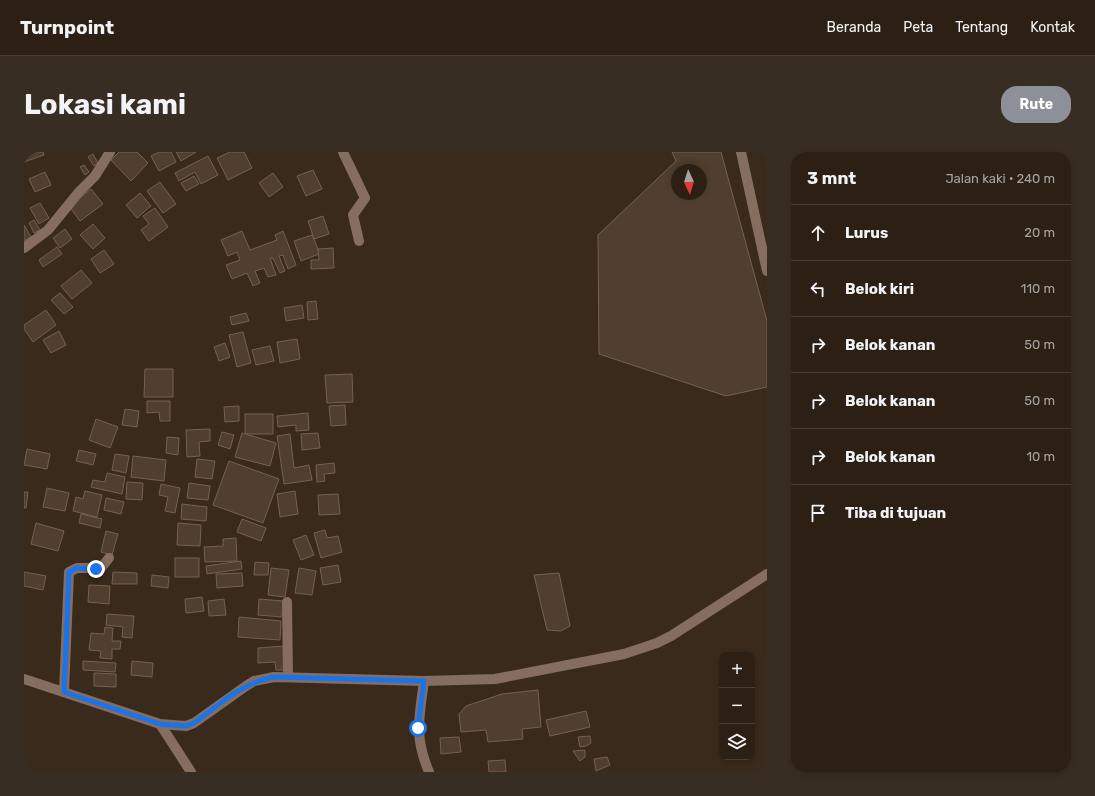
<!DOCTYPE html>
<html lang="id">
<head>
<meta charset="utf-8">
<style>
  body { margin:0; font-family:Rubik,sans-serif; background:#382d22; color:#f1f3f6 }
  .controls { position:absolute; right:12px; bottom:12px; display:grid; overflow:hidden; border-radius:8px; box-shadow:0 2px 6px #0003 }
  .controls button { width:36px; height:36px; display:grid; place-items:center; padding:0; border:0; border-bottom:1px solid #483e34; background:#2c2014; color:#f1f3f6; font:20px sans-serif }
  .compass { position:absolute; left:647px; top:12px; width:36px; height:36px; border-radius:50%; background:#2c2014; box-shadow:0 2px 6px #0003; rotate:176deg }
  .stop { position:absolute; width:12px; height:12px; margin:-9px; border:3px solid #1a73e8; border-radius:50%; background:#fff }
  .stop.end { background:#1a73e8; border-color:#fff; box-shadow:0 1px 4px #0008 }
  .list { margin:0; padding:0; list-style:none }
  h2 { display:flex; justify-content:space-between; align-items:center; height:52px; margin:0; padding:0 16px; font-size:17px }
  h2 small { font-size:13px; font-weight:400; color:#a6a3a0 }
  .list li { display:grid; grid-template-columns:26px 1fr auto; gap:12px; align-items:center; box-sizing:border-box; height:56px; padding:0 16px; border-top:1px solid #483e34 }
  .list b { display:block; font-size:15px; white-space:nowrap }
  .list em { font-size:13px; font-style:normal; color:#a6a3a0 }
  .icon { flex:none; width:22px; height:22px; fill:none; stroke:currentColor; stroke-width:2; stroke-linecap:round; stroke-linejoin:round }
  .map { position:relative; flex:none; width:743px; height:620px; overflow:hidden; border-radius:16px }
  header { display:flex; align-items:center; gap:24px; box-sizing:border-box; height:56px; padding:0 20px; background:#2c2014; border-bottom:1px solid #483e34 }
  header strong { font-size:19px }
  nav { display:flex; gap:22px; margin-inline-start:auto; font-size:14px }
  .intro { display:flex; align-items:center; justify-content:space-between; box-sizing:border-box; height:96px; padding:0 24px }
  h1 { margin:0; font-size:28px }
  .button { padding:10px 18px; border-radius:16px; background:#8c9099; color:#fff; font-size:14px; font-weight:700 }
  main { display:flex; gap:24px; padding:0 24px }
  aside { flex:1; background:#2c2014; border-radius:16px; box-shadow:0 2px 6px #0003 }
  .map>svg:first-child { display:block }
</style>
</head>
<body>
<header>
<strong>Turnpoint</strong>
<nav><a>Beranda</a><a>Peta</a><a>Tentang</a><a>Kontak</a></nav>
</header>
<div class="intro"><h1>Lokasi kami</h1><a class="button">Rute</a></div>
<main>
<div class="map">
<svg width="743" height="620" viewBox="0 0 743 620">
  <rect width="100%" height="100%" fill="#3a2a1b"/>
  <g fill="#503f30" stroke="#736151" fill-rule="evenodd">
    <path d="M0,0H19L20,3L0,10Z"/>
    <path d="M95,0H113L124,11L107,29L87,8Z"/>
    <path d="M135,0H147L152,10L135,19L127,4Z"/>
    <path d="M152,0H172L157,9Z"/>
    <path d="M206,0H220L228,16L204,28L193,6Z"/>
    <path d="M648,0H697L743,169V235L702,244L575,202L574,83L652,9ZM653,18H677V42H653Z"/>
    <path d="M69,2L74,11L70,14L64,5Z"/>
    <path d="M184,4L194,23L177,32L171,20L155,29L151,21Z"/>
    <path d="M60,13L65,20L61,23L56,15Z"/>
    <path d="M289,18L298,37L282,44L273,24Z"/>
    <path d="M21,20L27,33L11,40L5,27Z"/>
    <path d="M249,21L259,35L245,45L235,31Z"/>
    <path d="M170,24L175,32L162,39L157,31Z"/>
    <path d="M136,30L152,52L139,61L123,39Z"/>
    <path d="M67,37L79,52L56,69L45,54Z"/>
    <path d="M116,41L127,54L113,66L102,53Z"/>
    <path d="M16,51L25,66L15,72L6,56Z"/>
    <path d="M131,56L144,75L125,89L117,78L125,72L119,64Z"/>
    <path d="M299,64L305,82L290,87L284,69Z"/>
    <path d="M10,68L16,78L10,81L5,71Z"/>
    <path d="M69,72L81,86L69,97L56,83Z"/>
    <path d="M0,73L7,85L0,89Z"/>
    <path d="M41,77L48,87L36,96L29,86Z"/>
    <path d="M218,79L226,98L253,88L251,83L259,79L272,113L264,117L259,103L255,104L261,119L256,121L249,106H246L252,123L244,125L240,116L231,119L236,131L229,134L223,121L208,127L202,113L216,108L213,100L204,104L197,88Z"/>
    <path d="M288,83L294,97L295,102L277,109L270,89Z"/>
    <path d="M33,95L38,102L19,115L15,108Z"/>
    <path d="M309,96L310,116L287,117V108H295L294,97Z"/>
    <path d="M80,98L90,112L76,121L67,107Z"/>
    <path d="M57,118L68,131L48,147L37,134Z"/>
    <path d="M36,141L49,155L40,162L27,148Z"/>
    <path d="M292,149L294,167L284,168L283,150Z"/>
    <path d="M278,153L280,166L262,169L260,156Z"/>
    <path d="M22,158L32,173L9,190L0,177V173Z"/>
    <path d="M222,161L225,169L208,173L206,165Z"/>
    <path d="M35,179L42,193L27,201L19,188Z"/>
    <path d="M219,180L227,211L213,215L205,183Z"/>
    <path d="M273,187L276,207L256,211L253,190Z"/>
    <path d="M201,191L206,205L195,209L190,195Z"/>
    <path d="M246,194L250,209L232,213L228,198Z"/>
    <path d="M121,217H149V245H120Z"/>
    <path d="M328,222L329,250L303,251L301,223Z"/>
    <path d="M123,249H146V269H136L135,260L123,261Z"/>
    <path d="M321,253L322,273L307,274L305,254Z"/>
    <path d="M215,254V269L201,270L200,255Z"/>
    <path d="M101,257L115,259L113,275L98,273Z"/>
    <path d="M284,261L285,278L272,279V273L254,275L253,264Z"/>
    <rect x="221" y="262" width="28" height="20"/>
    <path d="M72,267L94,275L86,296L65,288Z"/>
    <path d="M186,277V289L175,290L176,304L163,305L162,278Z"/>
    <path d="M198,280L210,283L206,297L194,293Z"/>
    <path d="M218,281L252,291L246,314L211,305Z"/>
    <path d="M294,281L296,296L278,298L277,282Z"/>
    <path d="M266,282L270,316L285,313L288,328L260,332L253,284Z"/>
    <path d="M143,285L155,286L154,303L142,301Z"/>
    <path d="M3,297L26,302L23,317L0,313Z"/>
    <path d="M55,298L72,302L69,313L52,309Z"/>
    <path d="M91,302L105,304L102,321L88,318Z"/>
    <path d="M109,304L142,308L140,329L107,325Z"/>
    <path d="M173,307L191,309L188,327L171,325Z"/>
    <path d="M205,309L255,327L239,371L189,353Z"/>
    <path d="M310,311L311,321L300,322L301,329L293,330L292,313Z"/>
    <path d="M83,321L101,325L98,342L67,335L69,328L81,330Z"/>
    <path d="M103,330L119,331L118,348L102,347Z"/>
    <path d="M165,331L186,334L184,348L163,346Z"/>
    <path d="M137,332L156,336L151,361L141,359L144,345L135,343Z"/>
    <path d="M23,336L45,341L41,359L19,355Z"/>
    <path d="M61,339L78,343L73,365L49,359L52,345L59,347Z"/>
    <path d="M271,339L274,362L256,365L253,342Z"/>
    <path d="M0,340H4L2,356H0Z"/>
    <path d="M314,342L316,362L295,363L294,343Z"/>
    <path d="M82,346L100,350L97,362L80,358Z"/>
    <path d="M158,352L183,355L182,369L157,367Z"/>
    <path d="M57,362L78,367L76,376L55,371Z"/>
    <path d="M218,367L242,376L237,389L213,380Z"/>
    <path d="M12,371L40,379L34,399L7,392Z"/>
    <path d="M154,371L177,373L176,394L153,393Z"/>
    <path d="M301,378L303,386L314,384L318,400L297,406L290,381Z"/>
    <path d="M82,379L94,382L88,403L77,400Z"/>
    <path d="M282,383L290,403L277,408L269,388Z"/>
    <path d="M212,386L213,409L181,410L180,395L199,394V387Z"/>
    <rect x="151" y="406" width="24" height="19"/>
    <path d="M217,409L218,417L183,422L182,414Z"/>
    <path d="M231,410L245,411L244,423H230Z"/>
    <path d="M314,413L317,430L299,433L296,416Z"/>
    <path d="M247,416L265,418L261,445L244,443Z"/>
    <path d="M275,416L292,419L288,443L271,441Z"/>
    <path d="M0,420L22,424L19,438L0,434Z"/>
    <path d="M89,420L113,421V432H88Z"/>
    <path d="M218,421L219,434L193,436L192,422Z"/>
    <path d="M535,421L546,474L537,479L523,478L510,423Z"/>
    <path d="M128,423L145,425L144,436L127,434Z"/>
    <path d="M65,433L86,434L85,452L64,450Z"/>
    <path d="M178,445L180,459L162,461L161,447Z"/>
    <path d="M200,447L202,463L185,464L184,449Z"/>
    <path d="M235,447L259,449L258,465L234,463Z"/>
    <path d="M83,462L110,464L108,486L98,485L99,475L82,473Z"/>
    <path d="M215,465L257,469L256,488L214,485Z"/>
    <path d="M81,475L89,476L88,489H97L96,497H88V507L76,506L77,499L65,498L67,481L80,482Z"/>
    <path d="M260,494L261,518H252L251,510L234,511V496Z"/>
    <path d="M59,509L92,511L91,520L59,518Z"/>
    <path d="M108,509L129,511L128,525L107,523Z"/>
    <path d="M70,521L92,522V535L70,534Z"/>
    <path d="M514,538L517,575L498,577L499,587L464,590L462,578L437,580L435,562L442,554L478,542Z"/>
    <path d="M562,559L566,575L526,584L522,568Z"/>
    <path d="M566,584L567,591L562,594L556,595L554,585Z"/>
    <path d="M435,585L437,600L417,602L416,586Z"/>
    <path d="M561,598V605L556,609L549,599Z"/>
    <path d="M583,605L586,613L572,619L570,607Z"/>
    <path d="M481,608L482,620H465L464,609Z"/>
  </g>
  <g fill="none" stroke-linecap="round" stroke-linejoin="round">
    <g stroke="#856e5f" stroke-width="10">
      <path d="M319,0L341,46L329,63L335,89"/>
      <path d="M717,0L743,119"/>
      <path d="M0,96L24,78L55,40L71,24L86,0"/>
      <path d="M263,450L264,525"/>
      <path d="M0,527L136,572L162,574L170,571L222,534L230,529L250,525L400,529L471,527L600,502L633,491L647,484L743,422"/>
      <path d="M400,529C395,567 390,584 405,620"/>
      <path d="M40,540L45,420L53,416H77L85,406"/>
      <path d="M136,572L167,620"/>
    </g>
  </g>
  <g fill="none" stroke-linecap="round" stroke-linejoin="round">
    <path stroke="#1a73e8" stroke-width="5" d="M72,417L53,416L45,420L40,540L136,572L162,574L170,571C195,553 219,530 250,525L400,529L394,576"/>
  </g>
</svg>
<div class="controls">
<button>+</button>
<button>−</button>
<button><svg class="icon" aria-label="layers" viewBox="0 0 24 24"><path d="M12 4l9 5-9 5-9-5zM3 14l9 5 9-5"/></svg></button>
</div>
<svg class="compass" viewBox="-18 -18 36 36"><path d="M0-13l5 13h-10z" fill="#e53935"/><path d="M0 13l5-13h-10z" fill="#a6a3a0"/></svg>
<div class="stop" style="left:394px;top:576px"></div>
<div class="stop end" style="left:72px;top:417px"></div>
</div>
<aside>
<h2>3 mnt<small>Jalan kaki · 240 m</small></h2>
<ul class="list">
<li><svg class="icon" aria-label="ahead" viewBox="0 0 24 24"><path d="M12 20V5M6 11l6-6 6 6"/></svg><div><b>Lurus</b></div><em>20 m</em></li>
<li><svg class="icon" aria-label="left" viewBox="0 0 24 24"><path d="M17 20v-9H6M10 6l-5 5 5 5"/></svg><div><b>Belok kiri</b></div><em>110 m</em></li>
<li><svg class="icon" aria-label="right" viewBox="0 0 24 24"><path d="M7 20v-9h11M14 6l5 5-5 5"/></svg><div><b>Belok kanan</b></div><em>50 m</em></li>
<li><svg class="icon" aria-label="right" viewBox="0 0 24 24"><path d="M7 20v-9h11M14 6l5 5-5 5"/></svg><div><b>Belok kanan</b></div><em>50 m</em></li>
<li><svg class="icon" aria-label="right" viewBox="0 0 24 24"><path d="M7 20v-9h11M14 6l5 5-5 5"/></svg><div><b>Belok kanan</b></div><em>10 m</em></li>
<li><svg class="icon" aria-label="arrive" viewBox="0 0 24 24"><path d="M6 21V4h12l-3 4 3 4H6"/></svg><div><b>Tiba di tujuan</b></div></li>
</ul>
</aside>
</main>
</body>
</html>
